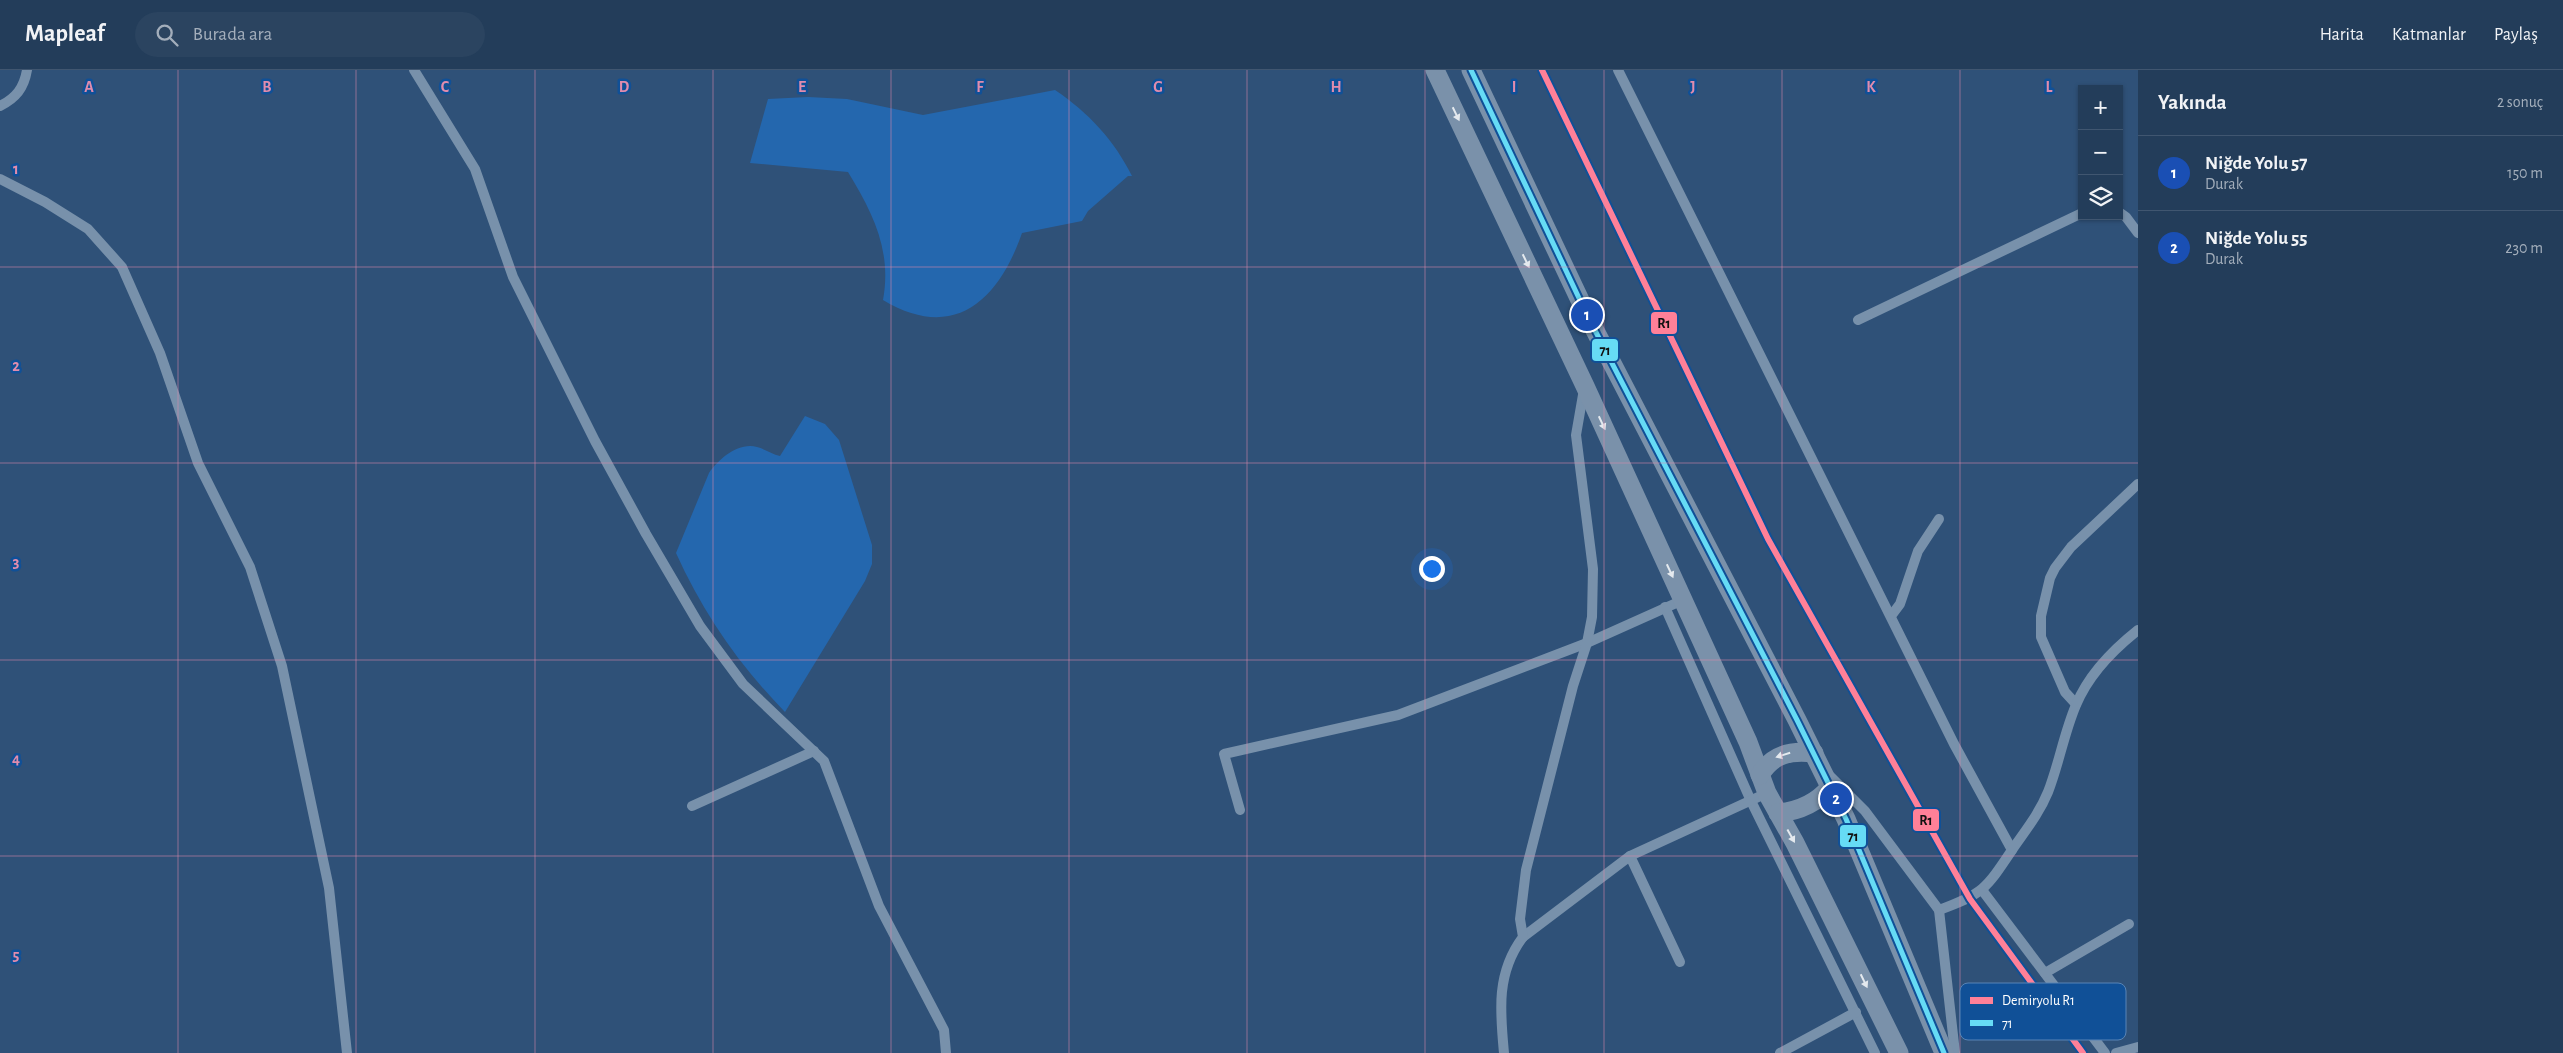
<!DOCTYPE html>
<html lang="tr">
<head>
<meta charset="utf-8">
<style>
  body { margin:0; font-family:"Alegreya Sans",sans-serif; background:#2b4460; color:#f1f3f6 }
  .controls { position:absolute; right:15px; top:15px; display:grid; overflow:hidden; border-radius:0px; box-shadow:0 1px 4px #0004 }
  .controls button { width:45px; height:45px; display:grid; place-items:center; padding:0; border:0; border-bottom:1px solid #405670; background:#233d5a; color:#f1f3f6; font:25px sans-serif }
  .you { position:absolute; left:1431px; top:498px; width:18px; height:18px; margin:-12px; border:4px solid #fff; border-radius:50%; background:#1a73e8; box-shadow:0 0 0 8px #1a73e833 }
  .badge { display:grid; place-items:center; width:32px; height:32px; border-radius:50%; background:#d6ab8b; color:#fff; font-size:16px; font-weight:700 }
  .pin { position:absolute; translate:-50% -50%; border:2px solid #fff; box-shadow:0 1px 5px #0006 }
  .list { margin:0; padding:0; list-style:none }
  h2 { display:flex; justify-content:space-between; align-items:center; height:65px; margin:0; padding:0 20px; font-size:21px }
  h2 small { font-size:16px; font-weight:400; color:#a3aebb }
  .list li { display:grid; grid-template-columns:32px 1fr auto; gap:15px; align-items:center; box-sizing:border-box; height:75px; padding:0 20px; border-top:1px solid #405670 }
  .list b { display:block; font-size:19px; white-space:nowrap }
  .list p { margin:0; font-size:16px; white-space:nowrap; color:#a3aebb }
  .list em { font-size:16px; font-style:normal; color:#a3aebb }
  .icon { flex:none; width:28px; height:28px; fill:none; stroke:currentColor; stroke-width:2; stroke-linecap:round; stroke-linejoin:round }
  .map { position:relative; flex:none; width:2138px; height:983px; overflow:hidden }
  header { display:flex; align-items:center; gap:30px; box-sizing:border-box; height:70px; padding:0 25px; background:#233d5a; border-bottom:1px solid #405670 }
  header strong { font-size:24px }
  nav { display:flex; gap:28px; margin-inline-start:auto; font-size:18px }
  .search { width:350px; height:45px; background:#2b4460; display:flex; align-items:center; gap:12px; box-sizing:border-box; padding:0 18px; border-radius:28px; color:#a3aebb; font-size:19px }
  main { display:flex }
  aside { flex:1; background:#233d5a }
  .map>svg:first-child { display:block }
</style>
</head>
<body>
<header>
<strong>Mapleaf</strong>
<div class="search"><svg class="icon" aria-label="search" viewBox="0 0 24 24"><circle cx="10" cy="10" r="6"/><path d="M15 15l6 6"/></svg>Burada ara</div>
<nav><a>Harita</a><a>Katmanlar</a><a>Paylaş</a></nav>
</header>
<main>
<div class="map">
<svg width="2138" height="983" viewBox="0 0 2138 983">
  <rect width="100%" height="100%" fill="#2f5178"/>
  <g fill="#2467ae">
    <path d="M1055,20C1089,43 1114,70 1132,106H1128L1088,141L1082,151L1022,163C998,232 953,272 883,230C892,181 873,143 848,102L750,93L768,29L808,27L847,29L923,45Z"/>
    <path d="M805,346L825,354L839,370L872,475V494L865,511L785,642C739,595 703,543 676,483L709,403C719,389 738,372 757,377C765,379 772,384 780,386Z"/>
  </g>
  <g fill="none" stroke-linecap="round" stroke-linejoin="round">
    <g stroke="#7891ab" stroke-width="10">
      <path d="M414,0L475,99L513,207L595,371L646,464L700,556L743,614L824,691L879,836L944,960L946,983"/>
      <path d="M1618,0L1954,674L2012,780"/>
      <path d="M0,36C16,28 24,18 27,0"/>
      <path d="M0,109L45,132L88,159L122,197L160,283L198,393L250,497L282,596L329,818L347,983"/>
      <path d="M2119,142L2126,147L2138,163"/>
      <path d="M1858,250L2082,143"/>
      <path d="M1665,537L1751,731L1875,983"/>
      <path d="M1891,546L1900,534L1918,481L1939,449"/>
      <path d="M2076,634L2065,622L2041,567V546L2050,508L2055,498L2071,477L2138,414"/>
      <path d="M1831,707L1865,741L1939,840C1983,824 1986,819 2012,780C2025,761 2039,744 2048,722C2059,694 2064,663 2076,635C2088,606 2114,579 2138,560"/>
      <path d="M692,736L814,681"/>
      <path d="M1240,740L1224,684L1398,645L1587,573L1683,530"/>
      <path d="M1630,786L1680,892"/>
      <path d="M1982,820L2105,983"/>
      <path d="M1939,840L1955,983"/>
      <path d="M1523,867L1630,786L1767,723"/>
      <path d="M2045,903L2129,854"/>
      <path d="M1504,983C1500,941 1496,903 1523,867L1520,849L1526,800L1573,616L1587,573L1592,547L1593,499L1576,365L1584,319"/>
      <path d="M1780,983L1856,942"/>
      <path d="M2116,983L2138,977"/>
    </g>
    <g stroke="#7a91aa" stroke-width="19">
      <path d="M1435,0L1585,316L1748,672L1767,723L1795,773L1899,983"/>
      <path d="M1471,0L1587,245L1797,650L1846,749L1944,983"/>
      <path d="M1760,705C1772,684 1791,680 1814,683"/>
      <path d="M1778,743C1799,741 1817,733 1830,717"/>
    </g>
    <g stroke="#105097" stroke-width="9">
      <path id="bus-1" d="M1471,0L1587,245L1797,650L1846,749L1944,983"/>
    </g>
    <use href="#bus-1" stroke="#66dbf5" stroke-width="5"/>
    <g stroke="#105097" stroke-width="10">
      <path id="rail-1" d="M1542,0L1768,469L1970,829L2083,983"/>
    </g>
    <use href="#rail-1" stroke="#ff8098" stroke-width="6"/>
  </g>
  <defs><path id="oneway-solid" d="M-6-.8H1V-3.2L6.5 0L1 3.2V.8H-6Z" transform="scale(1.25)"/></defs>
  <g fill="#e4e9ee">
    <use href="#oneway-solid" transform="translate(1456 44) rotate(64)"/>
    <use href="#oneway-solid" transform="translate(1526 191) rotate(64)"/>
    <use href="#oneway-solid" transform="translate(1602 353) rotate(65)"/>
    <use href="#oneway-solid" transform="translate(1670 501) rotate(65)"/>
    <use href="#oneway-solid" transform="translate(1783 685) rotate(163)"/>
    <use href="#oneway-solid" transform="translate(1791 766) rotate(61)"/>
    <use href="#oneway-solid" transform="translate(1864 911) rotate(64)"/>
  </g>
  <path fill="none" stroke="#e08cad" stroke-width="1" stroke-opacity="0.55" d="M178,0V983M356,0V983M535,0V983M713,0V983M891,0V983M1069,0V983M1247,0V983M1425,0V983M1604,0V983M1782,0V983M1960,0V983M0,197H2138M0,393H2138M0,590H2138M0,786H2138"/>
  <rect x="1960" y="913" width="166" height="57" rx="8" fill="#105097" stroke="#5884b6" stroke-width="1"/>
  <rect x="1970" y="927" width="23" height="7" fill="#ff8098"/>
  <rect x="1970" y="950" width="23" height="6" fill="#66dbf5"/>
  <g font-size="14" fill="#fff">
    <text x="2002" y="935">Demiryolu R1</text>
    <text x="2002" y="958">71</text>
  </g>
  <g font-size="16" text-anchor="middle" font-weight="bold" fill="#e08cad" stroke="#105097" stroke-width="5" stroke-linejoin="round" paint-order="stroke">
    <text x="89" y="22">A</text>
    <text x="267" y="22">B</text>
    <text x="445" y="22">C</text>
    <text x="624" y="22">D</text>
    <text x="802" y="22">E</text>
    <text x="980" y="22">F</text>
    <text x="1158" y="22">G</text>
    <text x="1336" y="22">H</text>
    <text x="1514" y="22">I</text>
    <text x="1693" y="22">J</text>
    <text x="1871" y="22">K</text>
    <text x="2049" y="22">L</text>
    <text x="16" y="104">1</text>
    <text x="16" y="301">2</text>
    <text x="16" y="497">3</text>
    <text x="16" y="694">4</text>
    <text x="16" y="890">5</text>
  </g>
  <g stroke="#105097" stroke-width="2">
    <rect x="1650" y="241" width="28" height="24" rx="5" fill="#ff8098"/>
    <rect x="1591" y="268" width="28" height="24" rx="5" fill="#66dbf5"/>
    <rect x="1912" y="738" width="28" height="24" rx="5" fill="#ff8098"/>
    <rect x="1839" y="754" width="28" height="24" rx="5" fill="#66dbf5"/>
  </g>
  <g font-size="14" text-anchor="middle" font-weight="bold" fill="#111">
    <text x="1664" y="258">R1</text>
    <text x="1605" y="285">71</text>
    <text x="1926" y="755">R1</text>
    <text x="1853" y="771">71</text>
  </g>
</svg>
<div class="controls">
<button>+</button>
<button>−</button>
<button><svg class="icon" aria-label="layers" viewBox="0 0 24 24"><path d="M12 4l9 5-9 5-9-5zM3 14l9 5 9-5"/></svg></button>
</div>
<div class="you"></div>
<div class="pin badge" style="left:1587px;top:245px;background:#1a4fb4">1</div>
<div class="pin badge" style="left:1836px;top:729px;background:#1a4fb4">2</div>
</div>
<aside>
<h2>Yakında<small>2 sonuç</small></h2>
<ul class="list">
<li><span class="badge" style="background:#1a4fb4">1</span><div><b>Niğde Yolu 57</b><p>Durak</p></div><em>150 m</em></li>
<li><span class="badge" style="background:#1a4fb4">2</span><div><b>Niğde Yolu 55</b><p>Durak</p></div><em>230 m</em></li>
</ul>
</aside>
</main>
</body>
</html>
